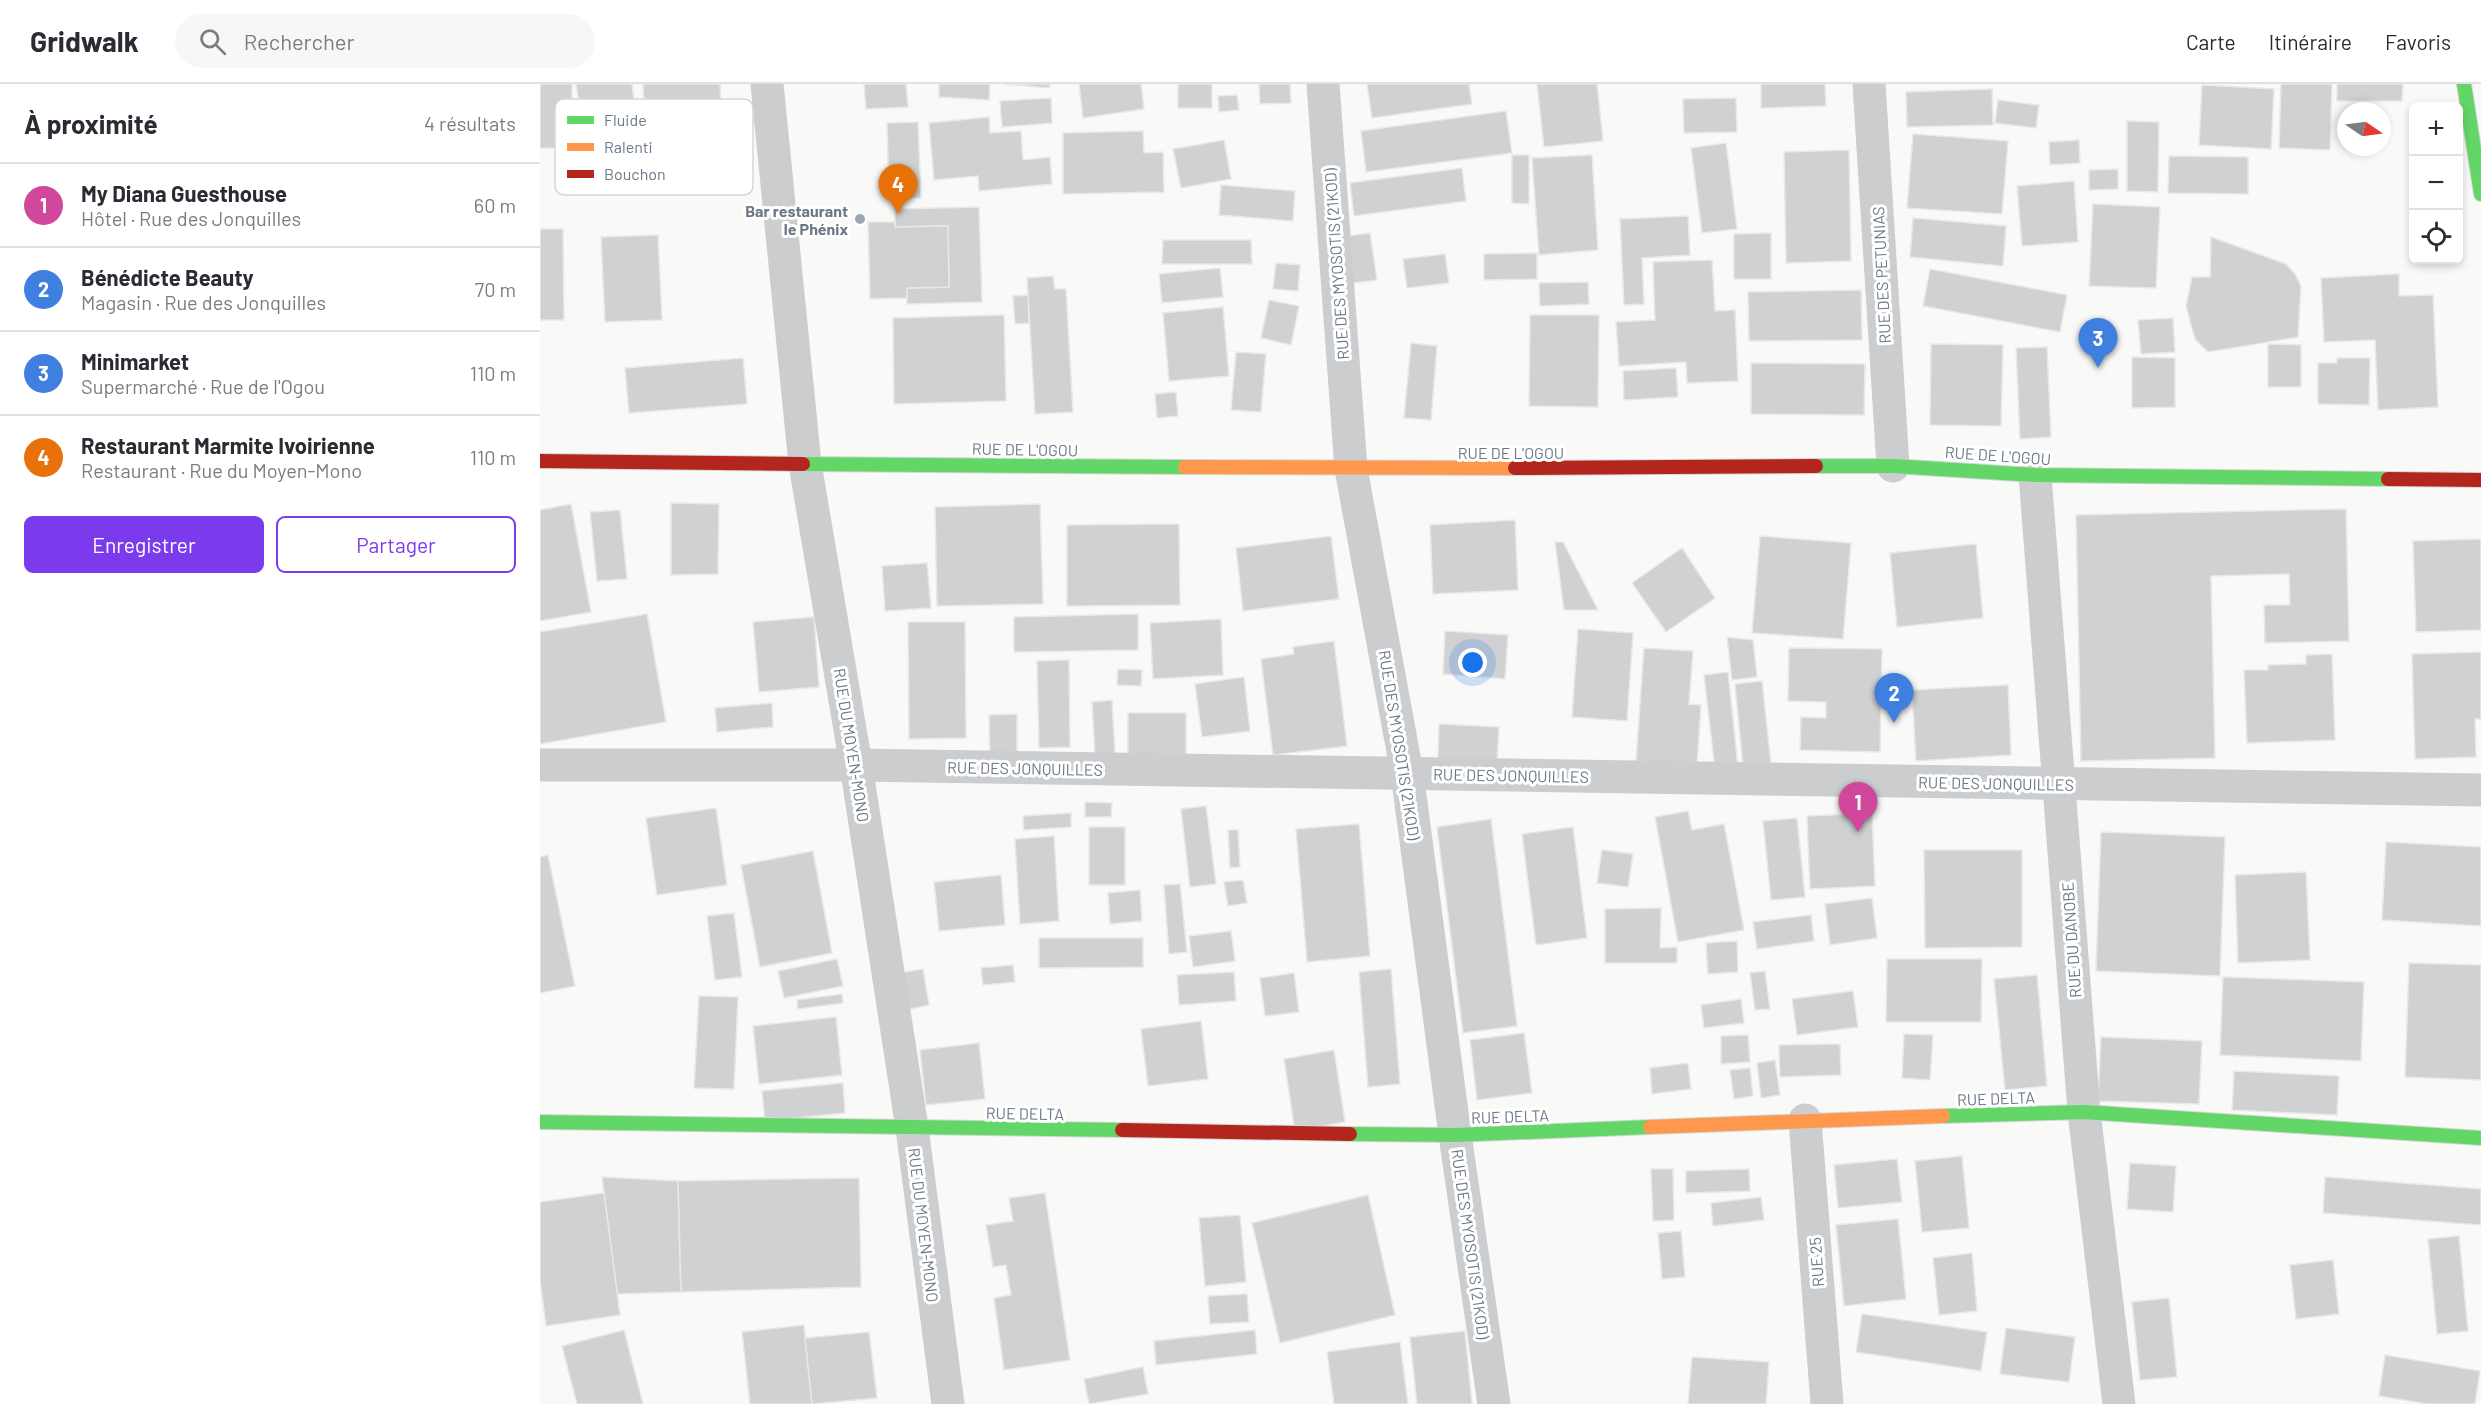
<!DOCTYPE html>
<html lang="fr">
<head>
<meta charset="utf-8">
<style>
  body { margin:0; font-family:Barlow,sans-serif; background:#f7f7f7; color:#2b2b33 }
  .controls { position:absolute; right:18px; top:18px; display:grid; overflow:hidden; border-radius:9px; box-shadow:0 3px 9px #0003 }
  .controls button { width:54px; height:54px; display:grid; place-items:center; padding:0; border:0; border-bottom:2px solid #e1e1e2; background:#fff; color:#2b2b33; font:30px sans-serif }
  .compass { position:absolute; left:1797px; top:18px; width:54px; height:54px; border-radius:50%; background:#fff; box-shadow:0 3px 9px #0003; rotate:103deg }
  .you { position:absolute; left:933px; top:579px; width:21px; height:21px; margin:-15px; border:4px solid #fff; border-radius:50%; background:#1a73e8; box-shadow:0 0 0 9px #1a73e833 }
  .badge { display:grid; place-items:center; width:39px; height:39px; border-radius:50%; background:#7c3aed; color:#fff; font-size:20px; font-weight:700 }
  .pin { position:absolute; translate:-50% -50px; filter:drop-shadow(0 2px 3px #0008) }
  .pin::after { content:''; position:absolute; top:32px; width:21px; height:18px; background:inherit; clip-path:polygon(0 0,100% 0,50% 100%) }
  .list { margin:0; padding:0; list-style:none }
  h2 { display:flex; justify-content:space-between; align-items:center; height:78px; margin:0; padding:0 24px; font-size:26px }
  h2 small { font-size:20px; font-weight:400; color:#7c7c81 }
  .list li { display:grid; grid-template-columns:39px 1fr auto; gap:18px; align-items:center; box-sizing:border-box; height:84px; padding:0 24px; border-top:2px solid #e1e1e2 }
  .list b { display:block; font-size:22px; white-space:nowrap }
  .list p { margin:0; font-size:20px; white-space:nowrap; color:#7c7c81 }
  .list em { font-size:20px; font-style:normal; color:#7c7c81 }
  .actions { display:flex; gap:12px; padding:18px 24px }
  .actions a { flex:1; padding:14px 0; border:2px solid #7c3aed; border-radius:9px; text-align:center; font-size:21px; color:#7c3aed }
  .actions .main { background:#7c3aed; color:#fff }
  .icon { flex:none; width:33px; height:33px; fill:none; stroke:currentColor; stroke-width:2; stroke-linecap:round; stroke-linejoin:round }
  .map { position:relative; flex:none; width:1941px; height:1320px; overflow:hidden }
  header { display:flex; align-items:center; gap:36px; box-sizing:border-box; height:84px; padding:0 30px; background:#fff; border-bottom:2px solid #e1e1e2 }
  header strong { font-size:28px }
  nav { display:flex; gap:33px; margin-inline-start:auto; font-size:21px }
  .search { width:420px; height:54px; background:#f7f7f7; display:flex; align-items:center; gap:15px; box-sizing:border-box; padding:0 21px; border-radius:33px; color:#7c7c81; font-size:22px }
  main { display:flex }
  aside { flex:1; background:#fff }
  .map>svg:first-child { display:block }
</style>
</head>
<body>
<header>
<strong>Gridwalk</strong>
<div class="search"><svg class="icon" aria-label="search" viewBox="0 0 24 24"><circle cx="10" cy="10" r="6"/><path d="M15 15l6 6"/></svg>Rechercher</div>
<nav><a>Carte</a><a>Itinéraire</a><a>Favoris</a></nav>
</header>
<main>
<aside>
<h2>À proximité<small>4 résultats</small></h2>
<ul class="list">
<li><span class="badge" style="background:#d1479c">1</span><div><b>My Diana Guesthouse</b><p>Hôtel · Rue des Jonquilles</p></div><em>60 m</em></li>
<li><span class="badge" style="background:#3f7fe0">2</span><div><b>Bénédicte Beauty</b><p>Magasin · Rue des Jonquilles</p></div><em>70 m</em></li>
<li><span class="badge" style="background:#3f7fe0">3</span><div><b>Minimarket</b><p>Supermarché · Rue de l'Ogou</p></div><em>110 m</em></li>
<li><span class="badge" style="background:#e8710a">4</span><div><b>Restaurant Marmite Ivoirienne</b><p>Restaurant · Rue du Moyen-Mono</p></div><em>110 m</em></li>
</ul>
<div class="actions"><a class="main">Enregistrer</a><a>Partager</a></div>
</aside>
<div class="map">
<svg width="1941" height="1320" viewBox="0 0 1941 1320">
  <rect width="100%" height="100%" fill="#f9f9f8"/>
  <g fill="#d0d1d2" stroke="#e8e8e8" stroke-width="1.5">
    <rect x="0" y="0" width="32" height="64"/>
    <path d="M36,0H92L94,17L40,25Z"/>
    <path d="M103,0H180L181,19L104,22Z"/>
    <path d="M324,0H366L368,23L326,25Z"/>
    <path d="M399,0H450L449,16L399,13Z"/>
    <path d="M464,0H510L509,4Z"/>
    <path d="M539,0H601L604,25L543,34Z"/>
    <rect x="638" y="0" width="34" height="24"/>
    <path d="M719,0H750L751,19L720,20Z"/>
    <path d="M827,0H929L932,20L832,34Z"/>
    <path d="M997,0H1057L1063,57L1004,63Z"/>
    <path d="M1221,0H1285L1286,22L1221,24Z"/>
    <path d="M1741,0H1792L1790,66L1739,64Z"/>
    <path d="M1797,0H1863L1862,17H1797Z"/>
    <path d="M1662,1L1734,5L1731,65L1659,61Z"/>
    <path d="M1452,5L1453,41L1367,43L1366,8Z"/>
    <path d="M697,11L699,26L679,28L678,12Z"/>
    <path d="M511,14L512,39L462,43L460,17Z"/>
    <path d="M1196,14L1197,48L1144,49L1143,15Z"/>
    <path d="M1458,16L1499,21L1496,44L1455,39Z"/>
    <path d="M966,27L972,69L826,88L821,47Z"/>
    <path d="M449,33L450,49L481,47L483,76L510,73L512,100L439,107L438,92L394,96L389,39Z"/>
    <path d="M1587,37L1619,38L1618,108L1587,107Z"/>
    <path d="M378,38L381,114H349L347,39Z"/>
    <path d="M603,47L604,69L623,68L624,108L523,110V49Z"/>
    <path d="M1373,50L1468,57L1462,130L1367,124Z"/>
    <path d="M684,56L691,95L641,104L633,65Z"/>
    <path d="M1539,56L1540,79L1510,81L1509,58Z"/>
    <path d="M1186,59L1197,145L1162,149L1151,64Z"/>
    <path d="M1309,66L1311,177L1246,179L1244,68Z"/>
    <path d="M972,71H989V120L972,119Z"/>
    <path d="M1052,71L1058,166L999,171L992,74Z"/>
    <path d="M1629,72L1708,73V110L1628,109Z"/>
    <path d="M922,84L926,117L814,132L810,99Z"/>
    <path d="M1578,85V105L1549,106V86Z"/>
    <path d="M1534,97L1538,158L1482,162L1477,102Z"/>
    <path d="M681,101L755,107L753,137L679,131Z"/>
    <path d="M1553,120L1620,123L1616,204L1549,202Z"/>
    <path d="M439,123L442,218L367,220V204L409,203L408,142L355,143V125Z"/>
    <path d="M1148,132L1150,171L1102,174L1104,220L1084,221L1080,135Z"/>
    <path d="M1373,134L1466,142L1463,182L1370,173Z"/>
    <path d="M328,138H355V143L408,142L409,203L367,204V214L330,215Z"/>
    <path d="M0,145H23L24,236H0Z"/>
    <path d="M830,149L837,196L813,199L807,152Z"/>
    <path d="M1231,149V195H1194V150Z"/>
    <path d="M118,151L122,236L65,238L61,153Z"/>
    <path d="M1671,153L1746,180L1755,190L1761,202L1758,253L1668,268L1655,255L1646,222L1652,193H1670Z"/>
    <path d="M623,156H711L712,180H622Z"/>
    <path d="M997,169V195L944,196V170Z"/>
    <path d="M905,170L909,199L867,204L863,175Z"/>
    <path d="M1172,176L1175,227L1195,226L1198,297L1147,299L1146,278L1079,282L1076,238L1115,236L1113,178Z"/>
    <path d="M736,179L760,181L758,207L733,205Z"/>
    <path d="M680,184L683,213L622,219L619,190Z"/>
    <path d="M1390,185L1527,211L1520,248L1383,222Z"/>
    <path d="M1859,190V212L1893,211L1898,323L1838,326L1835,256L1784,258L1781,194Z"/>
    <path d="M513,192L515,205H526L533,328L495,330L487,194Z"/>
    <path d="M1048,198L1049,220L1000,222L999,199Z"/>
    <path d="M1321,206L1322,256L1209,257L1208,208Z"/>
    <path d="M488,211L489,239L475,240L473,212Z"/>
    <path d="M729,216L759,222L751,261L721,254Z"/>
    <path d="M683,223L689,292L629,297L623,229Z"/>
    <path d="M464,231L466,317L354,320L353,234Z"/>
    <path d="M990,231H1059L1058,323L989,322Z"/>
    <path d="M1633,234L1635,268L1601,270L1598,236Z"/>
    <path d="M871,259L897,262L891,336L864,334Z"/>
    <path d="M1391,260L1463,261L1461,342L1390,341Z"/>
    <path d="M1728,260L1761,261V303H1728Z"/>
    <path d="M1507,263L1511,353L1480,355L1476,264Z"/>
    <path d="M696,268L726,270L721,328L691,326Z"/>
    <path d="M1592,273L1635,274V323L1592,324Z"/>
    <path d="M203,274L207,320L89,329L85,284Z"/>
    <path d="M1797,274H1830L1829,321L1778,320V279H1797Z"/>
    <path d="M1211,279L1325,280L1324,331L1211,330Z"/>
    <path d="M1136,284L1138,313L1084,316L1083,287Z"/>
    <path d="M636,308L638,332L617,334L615,310Z"/>
    <path d="M131,419L179,420L178,490L131,491Z"/>
    <path d="M31,420L51,528L0,537V426Z"/>
    <path d="M500,420L503,520L397,522L395,423Z"/>
    <path d="M1806,425L1809,557L1725,559L1724,521H1750L1749,490L1671,492L1675,674L1541,677L1536,431Z"/>
    <path d="M80,426L87,495L57,497L50,428Z"/>
    <path d="M975,436L978,506L893,510L890,441Z"/>
    <path d="M639,440L640,521L527,522V441Z"/>
    <path d="M791,452L799,515L703,527L696,464Z"/>
    <path d="M1220,452L1311,459L1303,555L1212,549Z"/>
    <path d="M1941,455V546L1876,548L1873,457Z"/>
    <path d="M1015,458H1023L1058,526H1024Z"/>
    <path d="M1436,460L1443,534L1357,543L1350,469Z"/>
    <path d="M1142,464L1175,514L1126,548L1092,499Z"/>
    <path d="M387,479L391,524L345,527L342,482Z"/>
    <path d="M107,530L126,638L0,660V548Z"/>
    <path d="M598,530V566L474,568V533Z"/>
    <path d="M274,533L279,603L219,608L213,538Z"/>
    <path d="M681,535L683,591L613,595L610,539Z"/>
    <path d="M368,538H425L426,654L369,655Z"/>
    <path d="M1038,545L1093,549L1087,637L1032,633Z"/>
    <path d="M905,547L968,551L965,595L903,590Z"/>
    <path d="M1187,553L1213,556L1217,593L1192,596Z"/>
    <path d="M794,557L807,662L733,671L721,575L754,570L753,563Z"/>
    <path d="M1104,564L1153,567L1149,620L1161,621L1157,681L1096,677Z"/>
    <path d="M1249,564L1342,565L1340,668L1260,666L1261,633L1286,634V618L1248,617Z"/>
    <path d="M1941,568V635H1935L1936,673L1875,675L1872,570Z"/>
    <path d="M1792,570L1795,656L1707,659L1704,586H1728V581L1766,580V571Z"/>
    <path d="M529,576L530,663L499,664L497,577Z"/>
    <path d="M578,585L602,586L601,602L577,601Z"/>
    <path d="M1188,588L1198,683L1175,686L1164,591Z"/>
    <path d="M704,593L710,647L662,653L655,600Z"/>
    <path d="M1222,597L1231,680L1203,683L1195,600Z"/>
    <path d="M1468,601L1471,671L1376,677L1372,606Z"/>
    <path d="M572,616L575,669L555,671L552,618Z"/>
    <path d="M232,619L233,643L177,648L175,624Z"/>
    <rect x="588" y="629" width="58" height="49"/>
    <path d="M477,630V674L450,675L449,631Z"/>
    <path d="M899,640L959,643L957,678L898,675Z"/>
    <path d="M545,718L572,719L571,733H545Z"/>
    <path d="M666,722L676,800L650,803L641,725Z"/>
    <path d="M176,724L187,801L117,811L106,734Z"/>
    <path d="M1148,727L1152,746L1184,740L1204,846L1138,858L1115,733Z"/>
    <path d="M531,729V743L484,746L483,732Z"/>
    <path d="M1332,729L1335,802L1270,805L1267,732Z"/>
    <path d="M1257,734L1265,813L1231,816L1223,737Z"/>
    <path d="M951,735L977,942L923,949L897,743Z"/>
    <path d="M819,740L830,872L767,878L756,745Z"/>
    <rect x="549" y="743" width="36" height="58"/>
    <path d="M1033,743L1047,854L996,861L982,750Z"/>
    <path d="M688,746H698L700,783L690,784Z"/>
    <path d="M1561,748L1685,753L1680,892L1556,887Z"/>
    <path d="M514,752L519,837L480,840L475,755Z"/>
    <path d="M1846,758L1941,763V842L1842,836Z"/>
    <path d="M1062,766L1093,770L1088,803L1057,799Z"/>
    <path d="M1384,766H1482V863L1385,864Z"/>
    <path d="M273,767L292,869L220,883L201,781Z"/>
    <path d="M8,771L35,902L0,909V773Z"/>
    <path d="M1766,788L1770,876L1698,879L1695,791Z"/>
    <path d="M461,791L465,841L399,847L394,798Z"/>
    <path d="M703,796L707,819L688,822L684,798Z"/>
    <path d="M640,800L647,868L629,870L624,801Z"/>
    <path d="M600,806L602,837L570,840L568,809Z"/>
    <path d="M1332,814L1337,854L1290,861L1285,820Z"/>
    <path d="M1121,824L1120,864L1137,863V879H1065V825Z"/>
    <path d="M194,829L202,893L175,896L167,832Z"/>
    <path d="M1271,831L1274,857L1217,865L1213,838Z"/>
    <path d="M691,847L695,877L653,883L649,852Z"/>
    <path d="M499,854H603V883L499,884Z"/>
    <path d="M1197,857L1198,888L1168,890L1166,859Z"/>
    <path d="M297,875L303,902L244,914L238,887Z"/>
    <path d="M1347,875H1442L1441,938H1346Z"/>
    <path d="M1869,879L1941,881V996L1865,993Z"/>
    <path d="M473,881L475,898L443,901L441,884Z"/>
    <path d="M383,885L389,921L366,926L360,889Z"/>
    <path d="M851,885L860,1000L828,1003L819,888Z"/>
    <path d="M1225,887L1230,925L1215,926L1210,889Z"/>
    <path d="M694,888L696,917L639,921L637,891Z"/>
    <path d="M754,889L759,928L725,932L720,894Z"/>
    <path d="M1497,891L1507,1002L1465,1006L1454,895Z"/>
    <path d="M1683,893L1824,898L1821,977L1680,971Z"/>
    <path d="M1313,907L1318,943L1257,951L1252,915Z"/>
    <path d="M302,910L303,919L258,925L257,916Z"/>
    <path d="M159,912L198,913L194,1005L154,1004Z"/>
    <path d="M1201,915L1204,939L1164,944L1161,921Z"/>
    <path d="M296,933L302,991L219,1000L213,942Z"/>
    <path d="M661,937L668,995L608,1002L601,945Z"/>
    <path d="M984,949L992,1009L937,1016L930,956Z"/>
    <path d="M1364,950L1393,951L1390,996L1362,994Z"/>
    <path d="M1208,951L1210,978L1181,980V952Z"/>
    <path d="M1561,953L1662,957L1659,1020L1558,1017Z"/>
    <path d="M439,959L445,1015L386,1021L380,966Z"/>
    <path d="M1300,960L1301,991L1240,993L1239,961Z"/>
    <path d="M794,966L805,1038L755,1047L744,975Z"/>
    <path d="M1235,976L1240,1011L1221,1014L1217,979Z"/>
    <path d="M1148,979L1151,1005L1112,1010L1110,984Z"/>
    <path d="M1210,984L1213,1012L1194,1015L1190,986Z"/>
    <path d="M1694,987L1799,992L1797,1031L1692,1026Z"/>
    <path d="M303,999L305,1029L225,1037L222,1007Z"/>
    <path d="M1422,1072L1429,1144L1382,1148L1375,1077Z"/>
    <path d="M1357,1075L1362,1118L1298,1124L1294,1081Z"/>
    <path d="M1590,1079L1636,1082L1633,1128L1587,1125Z"/>
    <path d="M1111,1085H1133L1134,1136L1113,1137Z"/>
    <path d="M1209,1085L1210,1107L1146,1109V1087Z"/>
    <path d="M62,1093L138,1097L141,1208L77,1210Z"/>
    <path d="M1785,1093L1941,1105V1141L1783,1129Z"/>
    <path d="M319,1094L321,1203L141,1208L138,1097Z"/>
    <path d="M64,1109L80,1231L6,1242L0,1195V1118Z"/>
    <path d="M505,1109L530,1276L464,1286L454,1214L471,1211L466,1181L453,1183L446,1141L473,1137L469,1114Z"/>
    <path d="M828,1111L855,1231L740,1259L712,1139Z"/>
    <path d="M1221,1113L1224,1136L1173,1142L1171,1119Z"/>
    <path d="M700,1131L706,1198L665,1202L659,1134Z"/>
    <path d="M1358,1135L1366,1215L1304,1222L1296,1141Z"/>
    <path d="M1141,1147L1145,1193L1122,1195L1118,1149Z"/>
    <path d="M1919,1152L1928,1247L1897,1250L1888,1155Z"/>
    <path d="M1432,1169L1437,1227L1399,1231L1393,1174Z"/>
    <path d="M1793,1176L1799,1230L1756,1235L1750,1181Z"/>
    <path d="M707,1210L709,1238L670,1240L668,1212Z"/>
    <path d="M1629,1214L1637,1293L1600,1296L1592,1218Z"/>
    <path d="M1322,1230L1447,1248L1441,1287L1316,1268Z"/>
    <path d="M264,1241L272,1320H210L202,1248Z"/>
    <path d="M1466,1244L1535,1253L1529,1298L1460,1290Z"/>
    <path d="M84,1246L103,1320H37L22,1262Z"/>
    <path d="M715,1246L717,1270L616,1281L614,1257Z"/>
    <path d="M925,1247L932,1320H877L870,1253Z"/>
    <path d="M329,1248L337,1314L272,1320L265,1254Z"/>
    <path d="M860,1258L868,1320H794L787,1268Z"/>
    <path d="M1845,1271L1940,1287L1935,1320H1888L1839,1312Z"/>
    <path d="M1152,1273L1229,1278L1226,1320H1148Z"/>
    <path d="M603,1283L608,1310L549,1320L544,1295Z"/>
  </g>
  <g fill="none" stroke-linecap="round" stroke-linejoin="round">
    <g stroke="#d5d6d6" stroke-width="16">
      <g id="fast">
        <path d="M1924,0L1941,110"/>
        <path d="M263,380L645,383"/>
        <path d="M1276,382H1353L1495,391L1848,395"/>
        <path d="M1403,1032L1544,1028L1941,1054"/>
        <path d="M0,1038L582,1046"/>
        <path d="M810,1050L915,1051L1110,1043"/>
      </g>
    </g>
    <g stroke="#d5d6d6" stroke-width="16">
      <g id="slow">
        <path d="M645,383L975,384"/>
        <path d="M1110,1043L1403,1032"/>
      </g>
    </g>
    <g stroke="#d5d6d6" stroke-width="16">
      <g id="jam">
        <path d="M0,377L263,380"/>
        <path d="M975,384L1276,382"/>
        <path d="M1848,395L1941,396"/>
        <path d="M582,1046L810,1050"/>
      </g>
    </g>
    <g stroke="#cccdce" stroke-width="33">
      <path d="M227,0L265,380L316,681L372,1044L408,1320"/>
      <path d="M783,0L811,385L867,689L915,1051L954,1320"/>
      <path d="M1329,0L1353,382"/>
      <path d="M1495,391L1544,1028L1579,1320"/>
      <path d="M0,681H316L1941,706"/>
      <path d="M1265,1036L1287,1320"/>
    </g>
    <use href="#fast" stroke="#63d668" stroke-width="14"/>
    <use href="#slow" stroke="#ff974d" stroke-width="14"/>
    <use href="#jam" stroke="#b3261e" stroke-width="14"/>
  </g>
  <circle fill="#9da5af" stroke="#fff" stroke-width="2" cx="320" cy="135" r="6"/>
  <g text-anchor="middle" dominant-baseline="central" stroke-width="6" stroke-linejoin="round" paint-order="stroke">
    <g font-size="16" font-weight="bold" fill="#6b7887" stroke="#fff" text-anchor="end">
      <text x="308" y="126">Bar restaurant<tspan x="308" dy="18">le Phénix</tspan></text>
    </g>
    <g font-size="16" fill="#6b7887" stroke="#fff">
      <text transform="translate(796 180) rotate(-94)">RUE DES MYOSOTIS (21KOD)</text>
      <text transform="translate(1341 191) rotate(-93)">RUE DES PETUNIAS</text>
      <text transform="translate(485 365) rotate(1)">RUE DE L'OGOU</text>
      <text x="971" y="368">RUE DE L'OGOU</text>
      <text transform="translate(1458 371) rotate(4)">RUE DE L'OGOU</text>
      <text transform="translate(312 661) rotate(81)">RUE DU MOYEN-MONO</text>
      <text transform="translate(860 661) rotate(81)">RUE DES MYOSOTIS (21KOD)</text>
      <text transform="translate(485 684) rotate(1)">RUE DES JONQUILLES</text>
      <text transform="translate(971 691) rotate(1)">RUE DES JONQUILLES</text>
      <text transform="translate(1456 699) rotate(1)">RUE DES JONQUILLES</text>
      <text transform="translate(1531 856) rotate(-94)">RUE DU DANOBE</text>
      <text transform="translate(1456 1014) rotate(-2)">RUE DELTA</text>
      <text transform="translate(485 1029) rotate(1)">RUE DELTA</text>
      <text transform="translate(970 1032) rotate(-2)">RUE DELTA</text>
      <text transform="translate(384 1141) rotate(83)">RUE DU MOYEN-MONO</text>
      <text transform="translate(931 1160) rotate(82)">RUE DES MYOSOTIS (21KOD)</text>
      <text transform="translate(1276 1178) rotate(-94)">RUE 25</text>
    </g>
  </g>
  <rect x="15" y="15" width="198" height="96" rx="9" fill="#fff" stroke="#d3d6db" stroke-width="1.5"/>
  <rect x="27" y="32" width="27" height="8" fill="#63d668"/>
  <rect x="27" y="59" width="27" height="8" fill="#ff974d"/>
  <rect x="27" y="86" width="27" height="8" fill="#b3261e"/>
  <g font-size="16" fill="#6b7887">
    <text x="64" y="42">Fluide</text>
    <text x="64" y="69">Ralenti</text>
    <text x="64" y="96">Bouchon</text>
  </g>
</svg>
<div class="controls">
<button>+</button>
<button>−</button>
<button><svg class="icon" aria-label="locate" viewBox="0 0 24 24"><circle cx="12" cy="12" r="6"/><path d="M12 2v4M12 18v4M2 12h4M18 12h4"/></svg></button>
</div>
<svg class="compass" viewBox="-18 -18 36 36"><path d="M0-13l5 13h-10z" fill="#e53935"/><path d="M0 13l5-13h-10z" fill="#7c7c81"/></svg>
<div class="you"></div>
<div class="pin badge" style="left:1318px;top:748px;background:#d1479c">1</div>
<div class="pin badge" style="left:1354px;top:639px;background:#3f7fe0">2</div>
<div class="pin badge" style="left:1558px;top:284px;background:#3f7fe0">3</div>
<div class="pin badge" style="left:358px;top:130px;background:#e8710a">4</div>
</div>
</main>
</body>
</html>
